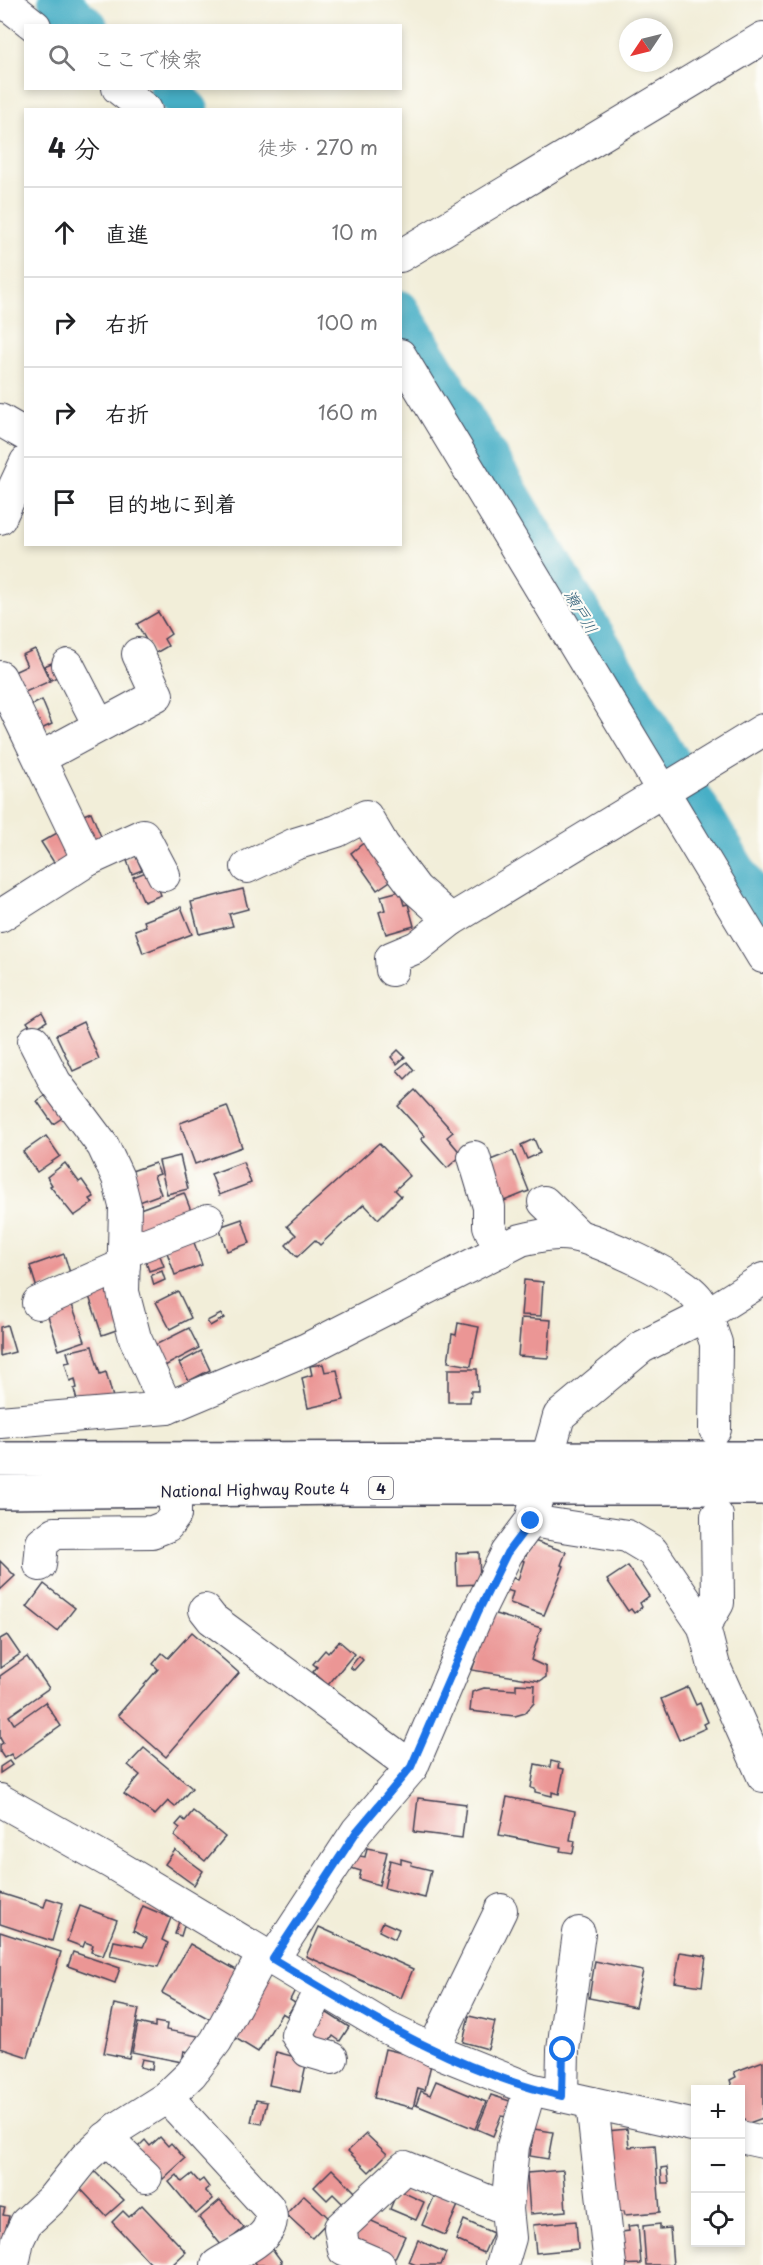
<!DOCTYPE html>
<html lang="ja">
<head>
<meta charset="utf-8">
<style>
  body { margin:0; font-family:"Playpen Sans","Klee One",sans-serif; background:#f2f2f2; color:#202124 }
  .controls { position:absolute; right:18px; bottom:18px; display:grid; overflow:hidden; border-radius:0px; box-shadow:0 3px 9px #0003 }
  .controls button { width:54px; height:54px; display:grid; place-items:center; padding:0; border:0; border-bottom:2px solid #e0e0e0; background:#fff; color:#202124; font:30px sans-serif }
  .compass { position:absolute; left:619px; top:18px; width:54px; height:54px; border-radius:50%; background:#fff; box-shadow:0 3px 9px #0003; rotate:235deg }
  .stop { position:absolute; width:18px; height:18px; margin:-14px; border:4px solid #1a73e8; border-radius:50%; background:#fff }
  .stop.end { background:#1a73e8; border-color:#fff; box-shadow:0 2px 6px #0008 }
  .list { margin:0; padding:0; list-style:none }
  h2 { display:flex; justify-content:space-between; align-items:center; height:78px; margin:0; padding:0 24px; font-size:26px }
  h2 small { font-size:20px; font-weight:400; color:#757577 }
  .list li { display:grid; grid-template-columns:39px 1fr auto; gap:18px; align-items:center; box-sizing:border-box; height:90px; padding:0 24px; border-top:2px solid #e0e0e0 }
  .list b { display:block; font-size:22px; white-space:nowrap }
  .list em { font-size:20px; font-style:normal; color:#757577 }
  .icon { flex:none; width:33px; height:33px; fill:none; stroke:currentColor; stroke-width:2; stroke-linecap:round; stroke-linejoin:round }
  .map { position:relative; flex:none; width:763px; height:2265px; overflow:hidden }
  .search { position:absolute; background:#fff; box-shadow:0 3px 9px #0003; left:24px; top:24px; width:378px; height:66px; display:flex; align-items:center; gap:15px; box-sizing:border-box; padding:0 21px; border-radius:0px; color:#757577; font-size:22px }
  .panel { position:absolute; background:#fff; box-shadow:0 3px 9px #0003; left:24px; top:108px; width:378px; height:438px; border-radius:0px }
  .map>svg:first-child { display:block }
</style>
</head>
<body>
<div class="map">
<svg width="763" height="2265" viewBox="0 0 763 2265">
  <rect width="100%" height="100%" fill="#fdfcf7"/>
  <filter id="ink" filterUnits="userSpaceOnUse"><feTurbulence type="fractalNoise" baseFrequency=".0167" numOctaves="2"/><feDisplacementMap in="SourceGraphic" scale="12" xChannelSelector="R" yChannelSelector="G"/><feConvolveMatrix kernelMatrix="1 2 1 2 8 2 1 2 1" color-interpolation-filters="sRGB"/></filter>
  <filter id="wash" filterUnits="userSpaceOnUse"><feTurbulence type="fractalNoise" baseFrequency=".008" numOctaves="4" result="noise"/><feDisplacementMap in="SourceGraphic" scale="24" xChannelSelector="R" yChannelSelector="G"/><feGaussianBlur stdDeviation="1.35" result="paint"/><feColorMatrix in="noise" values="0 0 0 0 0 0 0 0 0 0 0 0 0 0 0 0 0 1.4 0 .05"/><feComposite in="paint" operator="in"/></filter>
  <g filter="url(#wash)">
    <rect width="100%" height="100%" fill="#f2eed9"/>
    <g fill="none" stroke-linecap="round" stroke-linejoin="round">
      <g stroke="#47afc6" stroke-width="38">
        <path d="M57,0L89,26"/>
        <path d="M168,88L190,110"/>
        <path d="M400,309L763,913"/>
      </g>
    </g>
    <g id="blocks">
      <g fill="#eb9695">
        <path d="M158,612L171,634L164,639L168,646L154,654L137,624Z"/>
        <path d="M35,649L50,681L23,693L14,672L27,666L22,655Z"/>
        <path d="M57,661L63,674L51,680L44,666Z"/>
        <path d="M42,700L52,724L37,731L26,708Z"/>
        <path d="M91,812L102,839L87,845L76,818Z"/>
        <path d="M57,833L75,862L60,872L41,842Z"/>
        <path d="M366,841L393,879L377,890L351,853Z"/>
        <path d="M135,854L142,870L132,874L126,858Z"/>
        <path d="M151,870L161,895L144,902L133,877Z"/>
        <path d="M243,889L248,909L229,914L233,926L199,934L191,902Z"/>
        <path d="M400,891L404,905L408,904L414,926L386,934L379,912L385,910L381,896Z"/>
        <path d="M181,907L192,934L143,953L135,930L146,926L144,921Z"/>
        <path d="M42,1012L47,1021L33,1030L27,1022Z"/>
        <path d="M83,1022L99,1059L73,1071L56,1035Z"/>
        <path d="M398,1050L405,1057L397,1064L391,1057Z"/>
        <path d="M407,1062L414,1070L405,1079L397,1070Z"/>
        <path d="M415,1090L453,1132L447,1137L462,1155L447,1168L421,1139L425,1136L398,1106Z"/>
        <path d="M52,1091L68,1114L53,1124L37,1101Z"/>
        <path d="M227,1106L242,1147L195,1164L180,1123Z"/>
        <path d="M46,1136L60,1156L37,1172L23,1152Z"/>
        <path d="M534,1139L540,1153L527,1159L521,1145Z"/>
        <path d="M379,1143L410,1176L395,1190L401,1196L378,1219L364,1204L320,1245L315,1240L297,1257L286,1245L296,1235L287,1226Z"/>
        <path d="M513,1151L529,1191L499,1203L483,1163Z"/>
        <path d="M180,1156L188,1189L167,1194L159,1161Z"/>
        <path d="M243,1162L251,1183L219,1195L211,1174Z"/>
        <path d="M65,1163L79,1182L82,1180L94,1197L90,1199L93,1203L74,1216L50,1186L52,1185L47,1177Z"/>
        <path d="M155,1163L160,1174L154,1176L161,1194L134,1204L123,1174Z"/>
        <path d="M184,1193L193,1216L137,1236L129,1213Z"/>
        <path d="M242,1219L250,1243L227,1251L219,1227Z"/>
        <path d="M191,1234L202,1265L175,1275L164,1244Z"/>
        <path d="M157,1248L164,1266L149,1271L143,1253Z"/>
        <path d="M64,1254L70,1273L38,1292L30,1266Z"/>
        <path d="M162,1271L165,1280L154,1285L151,1275Z"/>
        <path d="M524,1280L543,1282L541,1316L521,1315Z"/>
        <path d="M110,1282L125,1327L102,1335L87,1290Z"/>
        <path d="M178,1291L191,1318L170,1329L156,1302Z"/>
        <path d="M71,1302L85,1341L59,1350L46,1310Z"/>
        <path d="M221,1314L224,1318L210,1326L207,1321Z"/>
        <path d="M521,1318L551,1320L548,1358L518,1356Z"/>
        <path d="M458,1323L479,1327L471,1366L448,1362L452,1334L456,1335Z"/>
        <path d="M7,1325L15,1352L0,1356V1327Z"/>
        <path d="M189,1328L199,1348L163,1367L153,1346Z"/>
        <path d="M92,1346L100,1374L106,1372L114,1401L78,1405L74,1389L77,1388L75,1379L70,1381L65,1363L70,1362L67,1352Z"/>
        <path d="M201,1351L210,1370L189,1381L179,1363Z"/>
        <path d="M323,1364L325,1372L337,1370L344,1400L308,1408L302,1378L312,1375L310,1366Z"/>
        <path d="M448,1369H477L478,1391H471L470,1402H448Z"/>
        <path d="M531,1540L566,1552L561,1565L564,1566L544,1615L510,1603L513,1592L503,1589L508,1576L518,1580L524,1561L519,1559L521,1554L526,1556Z"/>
        <path d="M479,1552L480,1584L457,1585L456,1553Z"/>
        <path d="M0,1561L15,1576L0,1590Z"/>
        <path d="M628,1566L649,1596L640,1603L642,1607L634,1613L631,1609L628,1611L607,1580Z"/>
        <path d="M44,1584L75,1608L57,1631L27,1607Z"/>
        <path d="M492,1613L541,1628L531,1660L546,1667V1677L540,1681L472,1670Z"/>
        <path d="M192,1632L239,1673L166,1757L118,1715L158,1669L153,1664L162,1653L168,1658Z"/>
        <path d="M7,1635L20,1654L0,1668V1639Z"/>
        <path d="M339,1641L354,1654L328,1685L313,1672L317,1667L313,1664L325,1650L328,1653Z"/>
        <path d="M359,1656L363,1660L354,1670L350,1667Z"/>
        <path d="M27,1657L49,1688L9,1716L14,1724L45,1702L61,1726L14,1759L11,1754L4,1758L0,1752V1745L3,1743L0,1738V1676Z"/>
        <path d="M516,1684L535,1685L534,1703L525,1713L515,1716L470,1711L472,1692L484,1688L516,1690Z"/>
        <path d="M688,1687L696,1705L700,1703L708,1722L704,1724L706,1728L679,1740L661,1699Z"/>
        <path d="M144,1748L192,1788L175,1807L168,1801L155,1815L124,1794L140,1775L128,1765Z"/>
        <path d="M9,1761L12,1765L0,1773V1767Z"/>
        <path d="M551,1761L559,1763L558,1768L564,1769L559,1794L552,1792V1796L535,1792V1789L531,1788L535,1764L550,1767Z"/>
        <path d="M507,1797L575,1811L570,1840L575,1841L573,1853L560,1851L561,1847L499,1835Z"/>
        <path d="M418,1798L466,1804L462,1838L414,1832Z"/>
        <path d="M193,1811L225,1837L205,1861L174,1836L180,1828L176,1825L182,1818L185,1821Z"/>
        <path d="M367,1848L387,1852L379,1885L359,1879L361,1871L351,1868L354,1855L365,1857Z"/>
        <path d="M175,1850L203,1871L194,1885L165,1864Z"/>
        <path d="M401,1859L412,1862L411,1865L431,1870L425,1898L384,1888L390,1860L401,1863Z"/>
        <path d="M0,1893L44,1907L47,1898L63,1903L52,1941L0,1924Z"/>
        <path d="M80,1906L117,1920L103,1956L91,1952L93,1945L85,1942L83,1947L67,1941Z"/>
        <path d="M143,1906L171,1918L162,1940L168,1943L158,1967L110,1956L114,1941L143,1947L147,1938L133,1931Z"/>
        <path d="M179,1921L185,1923L181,1936L175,1934Z"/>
        <path d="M383,1922L399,1929L395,1939L379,1931Z"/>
        <path d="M319,1927L413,1969L401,1998L306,1956Z"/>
        <path d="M0,1932L61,1952L28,2057L0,2048Z"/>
        <path d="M190,1944L240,1972L213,2021L162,1993Z"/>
        <path d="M73,1952L120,1968L115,1983L68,1966Z"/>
        <path d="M680,1952L706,1956L702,1986L675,1982Z"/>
        <path d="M595,1961L643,1971L635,2007L589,1998Z"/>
        <path d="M264,1972L295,1990L290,2000L295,2003L287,2016L282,2013L258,2052L227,2033Z"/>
        <path d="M114,2004L139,2009L129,2058L104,2053Z"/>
        <path d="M324,2011L349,2027L340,2041L333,2036L326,2047L308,2036Z"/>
        <path d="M469,2016L495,2022L488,2049L463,2042Z"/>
        <path d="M155,2022L167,2024L166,2030L198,2036L194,2053L184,2051L182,2062L132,2052L138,2023L155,2027Z"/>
        <path d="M385,2049L432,2060L425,2090L418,2088L413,2108L374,2098Z"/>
        <path d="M276,2052L307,2060L300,2092L269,2085Z"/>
        <path d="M142,2059L153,2061L152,2070L140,2067Z"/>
        <path d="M763,2061V2118L746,2124L740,2109V2090H733L730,2080L736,2077L734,2072Z"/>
        <path d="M436,2081L486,2102L475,2129L416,2105L421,2091L430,2095Z"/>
        <path d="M491,2095L513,2102L508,2117L501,2116L493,2136L477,2129Z"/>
        <path d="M256,2100L267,2102L262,2124L251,2122Z"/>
        <path d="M534,2129L553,2132L548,2159L530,2156Z"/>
        <path d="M627,2129L629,2147L655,2145L660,2212L625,2215L624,2211L614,2212L607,2131Z"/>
        <path d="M366,2134L387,2154L369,2172L348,2151Z"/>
        <path d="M160,2137L168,2146L171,2143L185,2159L163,2179L136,2149L145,2140L150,2146Z"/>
        <path d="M667,2167L669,2183H662L661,2168Z"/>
        <path d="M332,2169L355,2192L343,2204L333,2194L327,2200L314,2187Z"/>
        <path d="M563,2170L566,2211L530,2214L527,2173Z"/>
        <path d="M94,2171L124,2200L106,2216L78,2186Z"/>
        <path d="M192,2174L199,2182L203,2179L209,2187L205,2190L213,2199L196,2214L169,2182L177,2175L182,2182Z"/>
        <path d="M398,2190L424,2202L416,2220L390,2209Z"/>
        <path d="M436,2192L459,2203L445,2235L422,2225Z"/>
        <path d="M304,2195L330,2219L312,2238L286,2214Z"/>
        <path d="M220,2200L244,2228L222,2246L199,2218Z"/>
        <path d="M142,2205L186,2252L172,2265H152L112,2222L123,2211L129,2217Z"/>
        <path d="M0,2207L5,2208L3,2215L9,2216L3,2240H0Z"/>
        <path d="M365,2218L405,2236L394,2260L354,2242Z"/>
        <path d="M464,2220L493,2233L484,2253L456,2240Z"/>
        <path d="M576,2221L578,2249L536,2253L533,2225Z"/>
        <path d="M660,2224V2229L670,2228L673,2265H646L643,2226Z"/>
        <path d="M638,2225L641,2264L617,2265L622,2232L629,2231L628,2226Z"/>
        <path d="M418,2240L446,2253L441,2265H416L409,2262Z"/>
        <path d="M268,2243L282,2262L278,2265H257L251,2257Z"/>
      </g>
    </g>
  </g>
  <g filter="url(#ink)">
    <use href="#blocks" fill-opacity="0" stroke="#414153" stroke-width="1.5"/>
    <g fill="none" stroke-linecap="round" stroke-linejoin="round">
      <g stroke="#414153" stroke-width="34">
        <g id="minor">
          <path d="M2,0L35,26"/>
          <path d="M118,88L146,110"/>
          <path d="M400,256L763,38"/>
          <path d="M400,355L763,957"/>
          <path d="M0,420L26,435"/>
          <path d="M0,518L26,462"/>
          <path d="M68,665L99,725"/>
          <path d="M0,677L88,860"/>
          <path d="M40,758L157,695L138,654"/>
          <path d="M247,867L295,844L337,831L366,816L383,845L416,889L451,920"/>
          <path d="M0,916L88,860L143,835L164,875"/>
          <path d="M392,970L391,958L417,947L451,920L763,730"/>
          <path d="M474,1157L489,1207V1226L500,1251"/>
          <path d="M544,1202L579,1236"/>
          <path d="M125,1252L208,1220"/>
          <path d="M38,1303L124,1265"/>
          <path d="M167,1408L307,1349L521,1240C538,1236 555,1232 572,1235C598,1239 682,1277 698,1299C701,1304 703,1310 706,1315L642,1347L559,1416L547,1459"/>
          <path d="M0,1422L167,1408L135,1338L123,1292L125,1206L118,1178L103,1146L55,1082L34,1041"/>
          <path d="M715,1429L716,1343L706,1315L763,1279"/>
          <path d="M531,1521L627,1536L652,1551L704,1627L714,1666L763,1776"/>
          <path d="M40,1565L42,1543L55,1533L152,1532L167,1526L175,1515V1490"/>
          <path d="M205,1610L212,1619L412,1767"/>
          <path d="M704,1627L718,1603L717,1516"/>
          <path d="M0,1800L112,1863L387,2028L433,2050L530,2089L696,2126"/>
          <path d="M273,1959L357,1831L412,1767L478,1612L507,1553L531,1521L539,1488"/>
          <path d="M321,1988L297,2035L308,2051L332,2058"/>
          <path d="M433,2050L501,1910"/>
          <path d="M562,2096L563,2050L579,1933"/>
          <path d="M167,2097L268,2207C283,2237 237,2251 217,2265"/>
          <path d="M592,2103L610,2265"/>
          <path d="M740,2137L763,2142"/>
          <path d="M106,2138L146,2177"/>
          <path d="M13,2265L18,2240L26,2223L53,2198L86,2157L118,2128L167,2097L191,2074L216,2041L263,1955"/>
          <path d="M379,2265L344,2250L340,2228L405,2167L507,2209"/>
          <path d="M502,2265L510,2238L507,2209L513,2146L530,2089"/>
        </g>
      </g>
      <g stroke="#414153" stroke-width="36">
        <g id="highway">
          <path d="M0,1459L763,1458"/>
          <path d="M0,1492L345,1488H763"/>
        </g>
      </g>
      <use href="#minor" stroke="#fff" stroke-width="32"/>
      <use href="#highway" stroke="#fff" stroke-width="33"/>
    </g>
  </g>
  <g fill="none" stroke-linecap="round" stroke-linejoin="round" filter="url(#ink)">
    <path stroke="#1a73e8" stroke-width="8" d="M531,1521L507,1553L478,1612L411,1767L357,1831L273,1959C365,2014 456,2072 562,2096L563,2050"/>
  </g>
  <g text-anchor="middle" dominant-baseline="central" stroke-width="4.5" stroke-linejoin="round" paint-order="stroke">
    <rect fill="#fdfcf7" stroke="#646373" stroke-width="1.5" x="369" y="1477" width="24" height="22" rx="4.5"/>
    <g font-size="14" font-weight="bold" fill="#22223b">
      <text x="381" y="1488">4</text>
    </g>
    <g font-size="15" fill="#22223b" stroke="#fdfcf7">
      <text transform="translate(255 1489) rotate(-1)">National Highway Route 4</text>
    </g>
    <g font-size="16" font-style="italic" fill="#33617a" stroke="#fdfcf7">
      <text transform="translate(582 611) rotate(59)">瀬戸川</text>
    </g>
  </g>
</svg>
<div class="controls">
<button>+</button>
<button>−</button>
<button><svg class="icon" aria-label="locate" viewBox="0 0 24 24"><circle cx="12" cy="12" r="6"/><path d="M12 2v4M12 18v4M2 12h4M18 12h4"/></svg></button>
</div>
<svg class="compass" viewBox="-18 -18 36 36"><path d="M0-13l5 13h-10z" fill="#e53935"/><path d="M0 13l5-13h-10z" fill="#757577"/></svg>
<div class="stop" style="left:563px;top:2050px"></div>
<div class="stop end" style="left:531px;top:1521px"></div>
<div class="search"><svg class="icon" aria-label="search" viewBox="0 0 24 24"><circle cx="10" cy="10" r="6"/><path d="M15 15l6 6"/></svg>ここで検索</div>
<section class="panel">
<h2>4 分<small>徒歩 · 270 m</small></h2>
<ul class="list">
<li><svg class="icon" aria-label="ahead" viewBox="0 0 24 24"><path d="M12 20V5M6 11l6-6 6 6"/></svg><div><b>直進</b></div><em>10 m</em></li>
<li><svg class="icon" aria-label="right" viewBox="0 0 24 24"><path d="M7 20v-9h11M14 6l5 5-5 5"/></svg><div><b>右折</b></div><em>100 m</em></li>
<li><svg class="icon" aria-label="right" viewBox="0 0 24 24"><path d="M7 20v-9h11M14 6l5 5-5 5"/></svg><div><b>右折</b></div><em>160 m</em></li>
<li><svg class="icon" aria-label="arrive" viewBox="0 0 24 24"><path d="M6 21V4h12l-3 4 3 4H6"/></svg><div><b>目的地に到着</b></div></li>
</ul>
</section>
</div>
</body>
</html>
